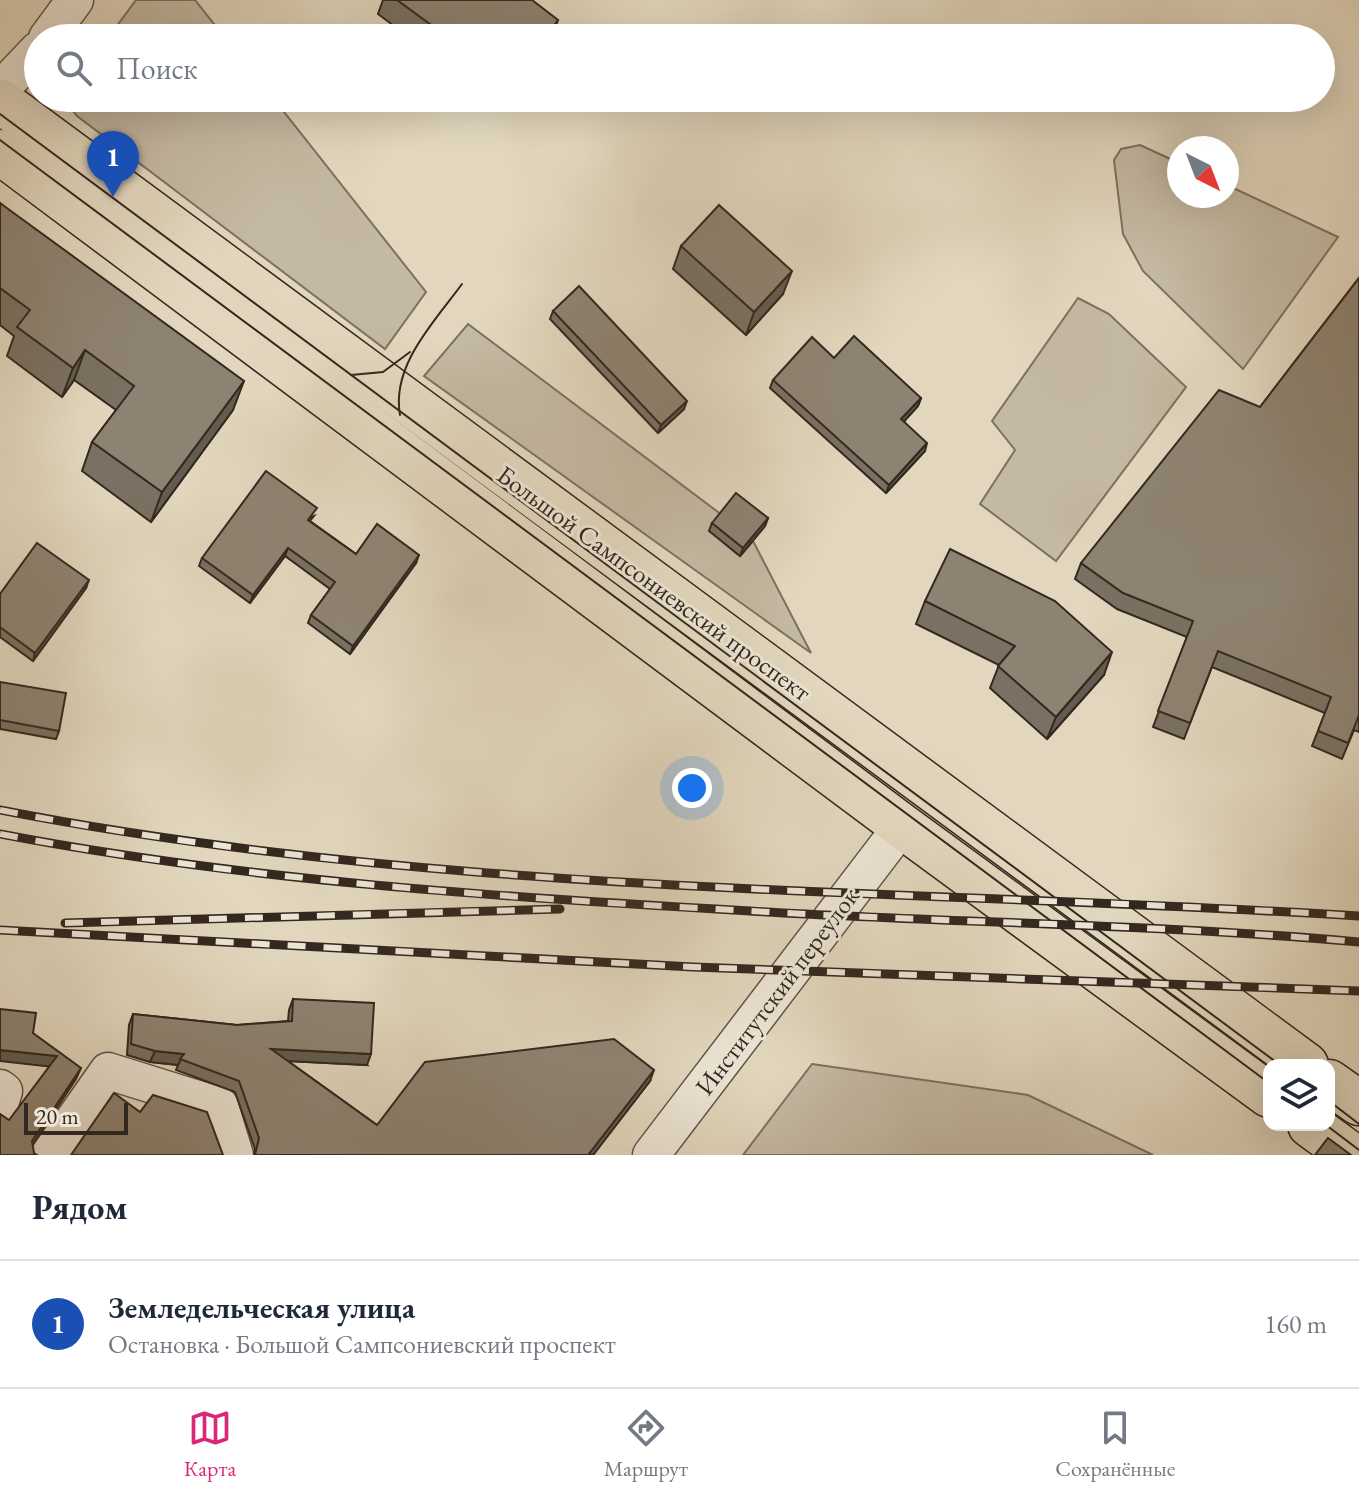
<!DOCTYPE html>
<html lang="ru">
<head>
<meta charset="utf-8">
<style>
  body { margin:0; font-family:"EB Garamond",serif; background:#f2f2f3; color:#1f2937 }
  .controls { position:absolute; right:24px; bottom:24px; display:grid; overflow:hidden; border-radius:16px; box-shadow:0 8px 32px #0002 }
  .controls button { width:72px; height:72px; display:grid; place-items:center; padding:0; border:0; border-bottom:2px solid #e0e1e3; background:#fff; color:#1f2937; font:40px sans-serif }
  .compass { position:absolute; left:1167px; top:136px; width:72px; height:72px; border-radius:50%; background:#fff; box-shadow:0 8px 32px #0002; rotate:138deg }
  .scale { position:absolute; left:24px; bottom:20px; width:104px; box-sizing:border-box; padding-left:8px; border:4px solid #332820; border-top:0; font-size:22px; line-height:28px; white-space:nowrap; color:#332820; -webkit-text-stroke:6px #ece5d5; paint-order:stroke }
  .you { position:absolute; left:692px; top:788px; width:28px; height:28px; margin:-20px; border:6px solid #fff; border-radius:50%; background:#1a73e8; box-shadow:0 0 0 12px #1a73e833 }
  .badge { display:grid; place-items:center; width:52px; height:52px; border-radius:50%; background:#db2777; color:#fff; font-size:26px; font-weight:700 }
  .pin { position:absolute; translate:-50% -66px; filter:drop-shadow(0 2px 4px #0008) }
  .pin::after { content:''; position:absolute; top:42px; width:28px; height:24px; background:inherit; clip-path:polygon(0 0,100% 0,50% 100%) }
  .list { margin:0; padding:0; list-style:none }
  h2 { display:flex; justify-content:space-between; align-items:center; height:104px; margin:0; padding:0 32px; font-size:34px }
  h2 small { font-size:26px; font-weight:400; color:#747a83 }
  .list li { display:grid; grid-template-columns:52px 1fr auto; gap:24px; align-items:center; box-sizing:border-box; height:128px; padding:0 32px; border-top:2px solid #e0e1e3 }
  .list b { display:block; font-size:30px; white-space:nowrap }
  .list p { margin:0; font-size:26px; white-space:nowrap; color:#747a83 }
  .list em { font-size:26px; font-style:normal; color:#747a83 }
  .icon { flex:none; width:44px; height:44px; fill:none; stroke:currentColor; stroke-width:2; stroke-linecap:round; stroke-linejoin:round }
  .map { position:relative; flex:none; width:1359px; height:1155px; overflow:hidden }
  .search { position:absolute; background:#fff; box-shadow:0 8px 32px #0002; left:24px; right:24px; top:24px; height:88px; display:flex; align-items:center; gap:20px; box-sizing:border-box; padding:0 28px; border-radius:44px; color:#747a83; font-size:30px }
  .sheet { height:232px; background:#fff }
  nav { display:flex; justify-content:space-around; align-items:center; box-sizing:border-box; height:112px; border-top:2px solid #e0e1e3; background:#fff; font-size:22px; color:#747a83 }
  nav a { display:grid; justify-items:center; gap:4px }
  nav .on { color:#db2777 }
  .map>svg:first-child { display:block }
</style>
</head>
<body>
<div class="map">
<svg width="1359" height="1155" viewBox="0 0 1359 1155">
  <rect width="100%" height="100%" fill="#e2d7be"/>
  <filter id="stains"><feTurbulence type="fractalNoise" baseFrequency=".0025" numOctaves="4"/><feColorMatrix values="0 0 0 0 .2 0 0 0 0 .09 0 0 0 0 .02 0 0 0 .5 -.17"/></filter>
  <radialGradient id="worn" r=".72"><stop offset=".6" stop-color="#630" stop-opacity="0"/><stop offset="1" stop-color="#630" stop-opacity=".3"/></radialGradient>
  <g fill="#c4b9a3" stroke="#7c7062" stroke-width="2">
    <path d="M136,0H195L225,38H108Z"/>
    <path d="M68,98H273L426,292L385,349L77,116L68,105Z"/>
    <path d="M1140,145L1179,163V196H1227V185L1338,237L1243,369L1143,271L1123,234L1114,160L1121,149Z"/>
    <path d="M1078,298L1109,314L1186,387L1056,561L980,504L1015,450L992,421Z"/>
    <path d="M468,324L722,515L710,531L740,556L753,541L811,653L424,376Z"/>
    <path d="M812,1064L1028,1095L1153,1155H743Z"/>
  </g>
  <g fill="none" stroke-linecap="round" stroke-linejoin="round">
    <g stroke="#5f5448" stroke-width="39">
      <g id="minor">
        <path d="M47,38L75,0"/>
        <path d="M0,90L38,50"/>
        <path d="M0,1088L4,1091L0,1104"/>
        <path d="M49,1155L108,1071L220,1106L235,1155"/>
        <path d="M651,1155L902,826"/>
      </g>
    </g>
    <g stroke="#332820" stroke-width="47">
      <g id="major">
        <path d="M0,101L1306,1065"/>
        <path d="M0,152L902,826L1269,1095"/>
        <path d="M1329,1082L1359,1103"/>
        <path d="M1310,1125L1351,1155"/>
      </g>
    </g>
    <use href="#minor" stroke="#ece5d5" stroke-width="36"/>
    <use href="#major" stroke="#e2d7be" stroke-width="44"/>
    <g stroke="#332820" stroke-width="2">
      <path d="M0,114L1280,1065"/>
      <path d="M0,140L1269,1083"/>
      <path d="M351,375L383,372L410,352"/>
      <path d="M400,415C391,365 435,321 462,284"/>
      <path d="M1329,1101L1359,1124"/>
      <path d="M1326,1125L1359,1150"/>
    </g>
    <g stroke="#332820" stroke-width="9">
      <g id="rail">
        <path d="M0,810C448,897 906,888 1359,916"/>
        <path d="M0,834C247,881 499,897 750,911C953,923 1156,924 1359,942"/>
        <path d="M65,923L560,909"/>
        <path d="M0,930L693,967L1359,991"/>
      </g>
    </g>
    <use href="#rail" stroke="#ece5d5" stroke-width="6" stroke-dasharray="18" stroke-linecap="butt"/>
  </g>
  <g fill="#7a7162" stroke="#332820" stroke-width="2">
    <path d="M383,0H532L552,38H410L378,14Z"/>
    <path d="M491,98H509L503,107Z"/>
    <path d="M0,203L233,410L151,522L82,471L92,442L116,410L74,380L62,397L7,356L14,336L0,325Z"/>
    <path d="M681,246L783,294L746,335L673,269Z"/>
    <path d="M1359,278V732L1354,730L1342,759L1312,746L1325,713L1212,667L1184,739L1153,727L1187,637L1117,609L1075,579L1081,563L1260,407Z"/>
    <path d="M553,311L684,409L658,433L550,319Z"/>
    <path d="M834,358L921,398L918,406L904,421L925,451L886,493L770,388L773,380Z"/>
    <path d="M314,516L310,521L356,554L416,563L350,654L308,623L311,615L330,589L285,556L250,603L199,566L202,558Z"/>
    <path d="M768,518L765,526L740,556L709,531L712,523Z"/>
    <path d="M86,588L33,661L0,637V594Z"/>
    <path d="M925,601L1104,675L1047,739L990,688L999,665L916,624Z"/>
    <path d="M0,682L59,731L56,739L0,729Z"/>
    <path d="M293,999L367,1065L288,1061L377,1125L650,1081L593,1155H254L255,1149L235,1092L176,1070L178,1065L150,1062L127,1055L129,1025L133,1014L237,1025L288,1021L289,1010Z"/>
  </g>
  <g fill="#635c50" stroke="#332820" stroke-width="2">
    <path d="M558,20L552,38H545Z"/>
    <path d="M792,271L783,294L746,335L754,312Z"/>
    <path d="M85,350L74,380L62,397L73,368Z"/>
    <path d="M244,381L233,410L151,522L162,492Z"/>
    <path d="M921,398L918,406L899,427L901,419Z"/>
    <path d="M687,401L684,409L658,433L661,425Z"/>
    <path d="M927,443L925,451L886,493L889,485Z"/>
    <path d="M768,518L765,526L740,556L743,548Z"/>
    <path d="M288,548L285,556L250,603L253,595Z"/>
    <path d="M419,555L416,563L350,654L353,646Z"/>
    <path d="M89,580L86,588L33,661L35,653Z"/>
    <path d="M1112,652L1104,675L1047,739L1056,717Z"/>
    <path d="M271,1049L371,1054L367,1065L267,1060Z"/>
    <path d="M0,1050L57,1056L53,1067L0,1061Z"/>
    <path d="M155,1051L184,1054L178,1065L150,1062Z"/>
    <path d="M81,1068L76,1079L28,1152L32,1141Z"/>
    <path d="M654,1070L650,1081L593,1155H588Z"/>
  </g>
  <g fill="#8e8372" stroke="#332820" stroke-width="2">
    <path d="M397,0H532L558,20L545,38H449Z"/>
    <path d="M0,203L244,381L162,492L92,442L134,386L85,350L73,368L17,327L30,310L0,288Z"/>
    <path d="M719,205L792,271L754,312L681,246Z"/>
    <path d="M1359,278V715L1348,743L1318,731L1331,697L1218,651L1190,723L1158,711L1193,621L1123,593L1081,563L1219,390L1260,407Z"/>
    <path d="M579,286L687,401L661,425L553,311Z"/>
    <path d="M854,336L921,398L901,419L927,443L889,485L773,380L812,337L834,358Z"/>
    <path d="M266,471L317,508L308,520L356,554L377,524L419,555L353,646L311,615L335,582L288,548L253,595L202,558Z"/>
    <path d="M736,493L768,518L743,548L712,523Z"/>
    <path d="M37,543L89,580L35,653L0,627V594Z"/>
    <path d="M950,549L1055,601L1112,652L1056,717L998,666L1015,646L925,601Z"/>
    <path d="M0,682L66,693L59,731L0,720Z"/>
    <path d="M293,999L374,1003L371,1054L271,1049L377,1125L425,1062L614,1039L654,1070L588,1155H255L259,1138L239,1081L180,1059L184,1054L155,1051L131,1044L133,1014L237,1025L292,1021Z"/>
    <path d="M0,1009L36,1013L33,1033L81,1068L32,1141L34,1153L37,1155H0V1114L9,1120L57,1056L0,1050Z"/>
    <path d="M114,1093L140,1112L153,1095L207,1112L223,1155H71Z"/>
    <path d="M1328,1138L1351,1155H1315Z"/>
  </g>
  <g text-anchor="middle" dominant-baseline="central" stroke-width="6" stroke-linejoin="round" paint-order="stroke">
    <g font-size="26" fill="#332820" stroke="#ece5d5">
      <text transform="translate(654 583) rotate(36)">Большой Сампсониевский проспект</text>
      <text transform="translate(777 991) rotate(-53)">Институтский переулок</text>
    </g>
  </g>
  <rect width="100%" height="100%" filter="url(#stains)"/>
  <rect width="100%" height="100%" fill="url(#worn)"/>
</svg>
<div class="controls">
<button><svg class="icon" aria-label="layers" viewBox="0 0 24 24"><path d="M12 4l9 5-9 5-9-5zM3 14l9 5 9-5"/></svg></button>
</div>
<svg class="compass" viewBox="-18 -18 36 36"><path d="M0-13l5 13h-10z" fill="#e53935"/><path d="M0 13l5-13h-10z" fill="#747a83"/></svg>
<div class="scale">20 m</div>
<div class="you"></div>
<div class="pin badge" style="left:113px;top:197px;background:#1a4fb4">1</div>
<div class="search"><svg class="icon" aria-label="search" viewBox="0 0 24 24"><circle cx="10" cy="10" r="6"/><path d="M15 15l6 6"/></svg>Поиск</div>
</div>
<section class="sheet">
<h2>Рядом<small></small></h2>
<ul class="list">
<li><span class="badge" style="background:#1a4fb4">1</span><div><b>Земледельческая улица</b><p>Остановка · Большой Сампсониевский проспект</p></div><em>160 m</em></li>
</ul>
</section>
<nav>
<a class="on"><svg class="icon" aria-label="map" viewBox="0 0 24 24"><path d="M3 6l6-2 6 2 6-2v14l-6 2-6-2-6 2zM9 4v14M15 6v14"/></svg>Карта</a>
<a><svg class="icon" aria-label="directions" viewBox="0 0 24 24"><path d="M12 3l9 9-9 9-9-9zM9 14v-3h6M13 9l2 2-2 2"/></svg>Маршрут</a>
<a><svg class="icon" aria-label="saved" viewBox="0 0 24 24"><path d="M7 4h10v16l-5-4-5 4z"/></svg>Сохранённые</a>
</nav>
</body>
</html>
